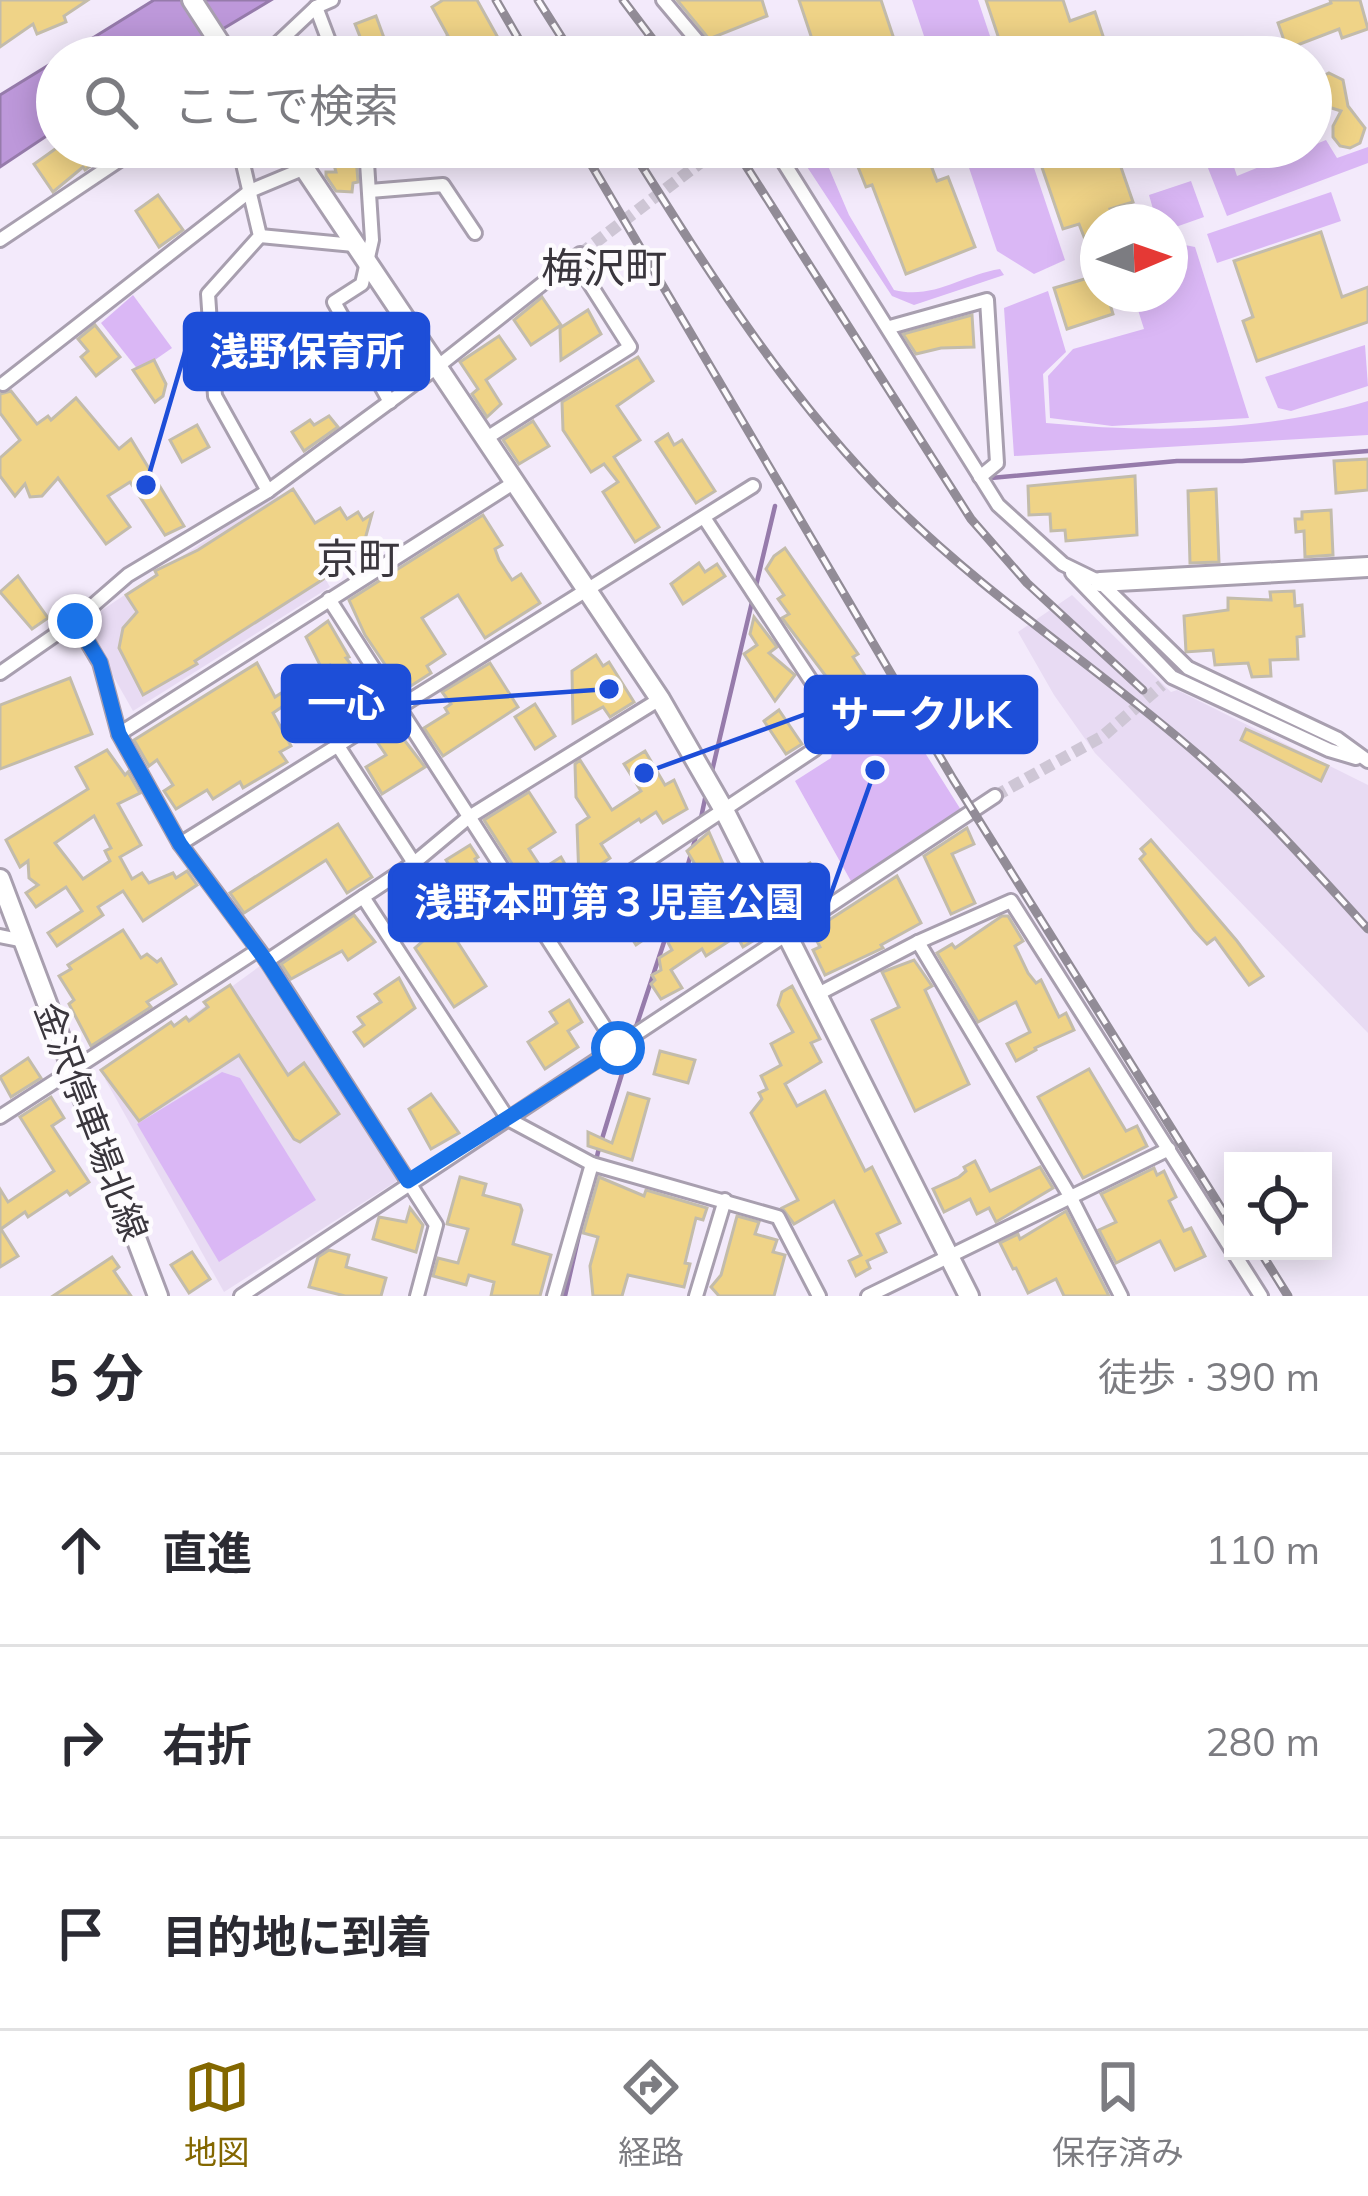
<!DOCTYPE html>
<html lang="ja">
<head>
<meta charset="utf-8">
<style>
  body { margin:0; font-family:Mulish,"Noto Sans JP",sans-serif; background:#f2f2f3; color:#2b2b33 }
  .controls { position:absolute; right:36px; bottom:36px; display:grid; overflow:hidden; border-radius:0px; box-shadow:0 6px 30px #0003 }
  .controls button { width:108px; height:108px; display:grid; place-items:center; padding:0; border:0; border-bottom:3px solid #e1e1e2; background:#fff; color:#2b2b33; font:60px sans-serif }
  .compass { position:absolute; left:1080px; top:204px; width:108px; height:108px; border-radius:50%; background:#fff; box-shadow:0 6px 30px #0003; rotate:88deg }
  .stop { position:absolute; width:36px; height:36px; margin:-27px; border:9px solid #1a73e8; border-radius:50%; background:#fff }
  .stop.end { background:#1a73e8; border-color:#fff; box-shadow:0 3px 12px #0008 }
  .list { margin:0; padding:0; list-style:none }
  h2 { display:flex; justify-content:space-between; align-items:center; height:156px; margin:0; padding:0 48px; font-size:51px }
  h2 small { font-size:39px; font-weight:400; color:#7c7c81 }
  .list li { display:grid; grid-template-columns:78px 1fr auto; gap:36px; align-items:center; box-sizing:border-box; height:192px; padding:0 48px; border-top:3px solid #e1e1e2 }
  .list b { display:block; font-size:45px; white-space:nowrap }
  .list em { font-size:39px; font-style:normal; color:#7c7c81 }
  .icon { flex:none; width:66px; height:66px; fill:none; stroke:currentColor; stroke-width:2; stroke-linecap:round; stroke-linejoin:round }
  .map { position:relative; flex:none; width:1368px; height:1296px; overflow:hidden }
  .search { position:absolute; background:#fff; box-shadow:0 6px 30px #0003; left:36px; right:36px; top:36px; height:132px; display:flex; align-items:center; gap:30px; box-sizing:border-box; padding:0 42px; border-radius:66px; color:#7c7c81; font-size:45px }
  .sheet { height:732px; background:#fff }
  nav { display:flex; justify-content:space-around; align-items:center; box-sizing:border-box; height:168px; border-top:3px solid #e1e1e2; background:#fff; font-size:33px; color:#7c7c81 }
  nav a { display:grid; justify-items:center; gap:6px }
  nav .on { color:#836700 }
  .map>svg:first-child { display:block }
</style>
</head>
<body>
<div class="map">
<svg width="1368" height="1296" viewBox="0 0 1368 1296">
  <rect width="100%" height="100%" fill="#f3eafb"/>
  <g fill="#e8dbf3">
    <path d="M276,493L330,587L133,711L83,623Z"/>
    <path d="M1072,595L1171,692L1177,690L1368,785V1033L1095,753L1054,695L1018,632Z"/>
    <path d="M260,966L400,1179L224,1292L105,1079Z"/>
  </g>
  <g fill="#dab7f5">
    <path d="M912,0H978L997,57H931Z"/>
    <path d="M1326,140L1337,158L1368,147V163L1227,216L1202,153L1215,152L1231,158L1237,176Z"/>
    <path d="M794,147H820L849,215L894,290C933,300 962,275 1000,269L1004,275L914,305L892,296Z"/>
    <path d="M962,147H1027L1065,260L1034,274L997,251Z"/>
    <path d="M1191,181L1204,217L1170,229V222H1132L1130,217L1153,209L1149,195Z"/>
    <path d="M1331,192L1341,221L1217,263L1207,234Z"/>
    <path d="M1185,245L1195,247L1249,418L1112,426L1050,418L1048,376L1073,349L1144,329L1133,294H1170V249Z"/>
    <path d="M1048,291L1066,352L1043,374L1046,423C1153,433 1264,432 1368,401V435L1014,456L1004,308Z"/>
    <path d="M133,295L172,348L139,371L101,323Z"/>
    <path d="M1365,345L1368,386L1291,411L1278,408L1265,377Z"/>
    <path d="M878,678L961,810L852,883L795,781L831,758L841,700Z"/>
    <path d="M222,1072L240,1078L316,1200L219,1262L137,1124Z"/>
  </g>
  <g fill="#bd98da" stroke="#967bab" stroke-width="3">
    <path d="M154,0H271L176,57H62Z"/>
    <path d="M57,60V129L0,167V95Z"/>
  </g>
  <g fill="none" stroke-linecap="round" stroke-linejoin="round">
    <g stroke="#967bab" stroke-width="4.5">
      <path d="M991,478L1177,461H1242L1368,451"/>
      <path d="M755,590L775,506"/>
      <path d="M712,771L752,602"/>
      <path d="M701,818L706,794"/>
      <path d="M683,882L698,829"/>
      <path d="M635,1030L667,933"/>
      <path d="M565,1296L598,1152L632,1041"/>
    </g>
  </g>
  <g fill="#efd387" stroke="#c3bcab" stroke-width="3" fill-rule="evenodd">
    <path d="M0,0H88L64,16L66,22L37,34L33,24L0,47Z"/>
    <path d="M443,0H477L502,45L482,57H409L448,36L432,7Z"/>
    <path d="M677,0H762L767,16L709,39Z"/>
    <path d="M799,0H881L900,57H818Z"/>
    <path d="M986,0H1063L1070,21L1095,12L1110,57H1005Z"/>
    <path d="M1330,0H1360L1368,29L1342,38L1339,29L1287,49L1278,23L1331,3Z"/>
    <path d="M376,16L391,57H368L355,24Z"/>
    <path d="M1329,73L1343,80L1348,106L1365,128L1360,143L1350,148L1340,146L1333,137V126L1341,111L1322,105L1314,97L1315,80Z"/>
    <path d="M58,147H117L85,170L83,167L53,192L34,164Z"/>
    <path d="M329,147H351L353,158L356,157L358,182L353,183L352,192L336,191L326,176V172H336Z"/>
    <path d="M850,147H924L937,181L948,177L975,247L906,274L872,185L866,187Z"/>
    <path d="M1035,147H1114L1133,202L1110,209L1115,222H1098V238L1086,242L1079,224L1063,229Z"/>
    <path d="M158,195L183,230L159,247L136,211Z"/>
    <path d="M1321,232L1342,297L1368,287V322L1257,361L1243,321L1253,317L1234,261Z"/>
    <path d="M1098,275V294H1107L1113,314L1067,329L1054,288Z"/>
    <path d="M542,297L561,325L531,345L514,320Z"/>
    <path d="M588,310L601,334L561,360L560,328Z"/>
    <path d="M972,315L974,347L941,348L916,354L903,334Z"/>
    <path d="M95,325L120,357L96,376L81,357L88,351L78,339Z"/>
    <path d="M499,336L515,359L486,380L501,404L487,417L472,394L478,389L460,362Z"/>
    <path d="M638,357L653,381L617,406L640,440L614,457L659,527L635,542L603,492L618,482L604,464L591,472L563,430L562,402Z"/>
    <path d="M154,360L166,384L163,396L155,402L133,370Z"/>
    <path d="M11,391L37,424L48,416L51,420L76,398L119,449L131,439L184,526L165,535L130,482L108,496L130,527L106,544L58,478L42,496L30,497L25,484L15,496L0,476V458L20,440L0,413V394Z"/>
    <path d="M329,416L338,427L304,451L292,432L310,420L314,425Z"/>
    <path d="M533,421L549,446L519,464L503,440Z"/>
    <path d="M197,425L209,447L182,462L170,440Z"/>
    <path d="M668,434L674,445L682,440L715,491L696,503L656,442Z"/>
    <path d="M1368,459V490L1336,493L1334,461Z"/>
    <path d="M1135,476L1137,535L1066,541L1065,530L1051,531L1050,514L1029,515L1028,486Z"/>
    <path d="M293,489L315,523L340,508L347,519L358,512L363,520L372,514L364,543L325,572L327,576L322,580L195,661L197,664L143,695L119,648L123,628L137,612L126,595L157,575L155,571L198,550Z"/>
    <path d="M1216,489L1219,562L1190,563L1188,491Z"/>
    <path d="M1331,510L1333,555L1305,557L1304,531L1296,532L1295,519H1302V512Z"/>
    <path d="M483,515L502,545L495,549L499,560L512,580L521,574L540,603L485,638L458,595L422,618L445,654L427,666L431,673L403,691L365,635L349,600Z"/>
    <path d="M785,548L858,654L853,657L866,677L840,695L782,618L789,614L778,599L784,595L766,569L774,556Z"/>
    <path d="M699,563L705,572L717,564L725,576L683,604L671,584Z"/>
    <path d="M18,576L48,618L32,629L0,592Z"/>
    <path d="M1294,591L1295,606L1302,605L1304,636L1297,637L1298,659L1270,660L1271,676L1252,677L1248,663L1215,665L1213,650L1186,652L1184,616L1228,610V598L1271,600L1270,592Z"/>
    <path d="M754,617L777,647L769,653L795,675L775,701L744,654L757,645L750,634Z"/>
    <path d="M328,621L349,657L346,658L382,705L343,729L321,699L340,684L330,665L322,669L306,637Z"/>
    <path d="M596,655L603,666L609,662L634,702L610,717L603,707L573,723L572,671Z"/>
    <path d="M257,663L275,697L292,686L298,696L273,713L291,746L280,752L287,762L243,788L240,782L213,799L207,790L176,809L164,791L173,785L157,760L149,766L134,740Z"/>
    <path d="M490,663L518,707L443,756L424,728L448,713L445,708L451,704L442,692Z"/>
    <path d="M70,678L92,734L0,769V705Z"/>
    <path d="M535,704L555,736L535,749L515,717Z"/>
    <path d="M779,710L802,744L786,754L764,721Z"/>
    <path d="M392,724L425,767L382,794L366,767L386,755L373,736Z"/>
    <path d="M1246,729L1328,766L1321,781L1241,740Z"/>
    <path d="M107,750L125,775L128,772L140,793L118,804L141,845L120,857L132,879L142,873L149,883L173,873L176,878L187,871L197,885L143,921L123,891L98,907L103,915L57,946L48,933L82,911L66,887L36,907L26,893L38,885L29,878L28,861L20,867L6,840L88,789L76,767ZM94,816L111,848L105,851L110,861L83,879L55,843Z"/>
    <path d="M645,751L665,785L674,780L687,809L663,823L656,812L641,822L639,819L601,844L610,858L579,879L577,825L589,817L576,797L575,764L580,760L612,810L641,791L624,764Z"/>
    <path d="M529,792L555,832L529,849L542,869L561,857L581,892L572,898L560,879L532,895L484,820Z"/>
    <path d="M338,824L372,877L347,893L326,860L244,913L230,893Z"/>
    <path d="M967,828L974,844L952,854L975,903L951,914L924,856Z"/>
    <path d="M709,832L735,891L766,933L743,947L737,936L706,956L702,949L671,970L682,988L661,999L651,984L655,980L652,975L661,970L659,958L672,950L665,937L681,878L708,886L687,851Z"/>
    <path d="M1151,840L1237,941L1263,976L1249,985L1215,938L1207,944L1194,930L1140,859L1145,854L1141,849Z"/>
    <path d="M470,845L478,857L475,859L479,866L476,869L491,894L475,904L472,899L447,914L462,938L457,941L486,986L454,1007L415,948L423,941L403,910L431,889L437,898L460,882L446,860Z"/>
    <path d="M810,863L826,894L799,908L784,876Z"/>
    <path d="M897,876L921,923L881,945L883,948L825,975L813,950L820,947L812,931Z"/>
    <path d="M628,896L652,934L636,945L612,907Z"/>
    <path d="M354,915L375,942L348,960L342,951L291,979L281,964Z"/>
    <path d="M1002,916H1008L1023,941L1015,946L1028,973L1036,983L1041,980L1059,1017L1066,1013L1074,1030L1035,1048L1036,1050L1016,1061L1007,1044L1030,1032L1016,1002L978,1022L937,953L952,944L955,948Z"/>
    <path d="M123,930L141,958L147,954L157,962L161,959L176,984L147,1002L151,1007L91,1046L69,1004L74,1000L59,976L71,969L68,965Z"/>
    <path d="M914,960L932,986L925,990L969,1084L915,1111L872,1020L899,1007L882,972Z"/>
    <path d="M399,978L415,1008L364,1046L354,1032L364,1025L358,1017L381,1002L375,994Z"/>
    <path d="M230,985L288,1075L304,1063L339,1114L300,1142L294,1139L239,1055L139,1121L101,1070L171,1022L174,1026L186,1017L189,1021L208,1007L204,1002Z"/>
    <path d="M792,986L820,1039L811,1043L821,1062L785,1084L797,1106L825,1091L865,1171L872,1167L900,1223L877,1234L886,1252L867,1261L870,1268L856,1276L849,1261L861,1255L834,1201L794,1224L782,1208L798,1200L751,1113L762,1099L759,1093L767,1089L761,1076L781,1065L771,1044L793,1032L778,1005L782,992Z"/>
    <path d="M569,1000L582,1022L568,1031L578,1047L545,1069L528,1042L557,1023L550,1012Z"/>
    <path d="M660,1051L695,1060L688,1083L654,1074Z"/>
    <path d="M28,1058L41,1078L11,1097L0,1077Z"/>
    <path d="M1089,1069L1126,1131L1137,1126L1147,1146L1083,1178L1038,1097Z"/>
    <path d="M628,1093L649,1099L632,1160L588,1146V1132L612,1143Z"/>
    <path d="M431,1094L459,1133L431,1149L409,1109Z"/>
    <path d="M51,1097L64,1118L52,1126L89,1182L70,1195L67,1191L28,1217L25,1212L1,1229L18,1256L0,1267V1189L8,1202L54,1171L20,1117Z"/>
    <path d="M975,1161L990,1191L1040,1167L1053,1188L996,1222L989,1208L977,1214L970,1199L944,1212L933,1189L959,1177L966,1171L964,1167Z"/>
    <path d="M1154,1168L1157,1175L1164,1171L1176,1197L1169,1201L1184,1231L1191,1228L1205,1256L1175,1270L1160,1241L1116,1263L1099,1230L1116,1222L1101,1194Z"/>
    <path d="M460,1177L486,1184L483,1195L520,1205L522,1210L513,1244L551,1255L540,1296H491L494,1282L469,1275L466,1285L433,1276L438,1258L458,1263L468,1229L447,1224Z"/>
    <path d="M599,1177L644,1196L646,1190L707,1208L703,1220L696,1218L685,1263L690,1264L684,1287L628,1275L622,1296H593L590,1266L598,1237L583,1233Z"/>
    <path d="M410,1208L423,1225L416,1252L373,1239L379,1217L406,1222Z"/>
    <path d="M1066,1211L1109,1296H1064L1056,1279L1028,1293L1016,1268L1013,1269L1000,1243L1018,1234L1020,1239Z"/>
    <path d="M737,1216L759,1222L755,1234L777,1240L773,1252L785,1255L774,1296H719L711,1287L721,1275Z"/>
    <path d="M329,1250L349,1255L346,1267L386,1278L381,1296H345L309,1287L318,1257Z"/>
    <path d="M192,1252L210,1279L189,1293L171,1265Z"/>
    <path d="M112,1257L119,1267L114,1271L131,1296H53Z"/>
  </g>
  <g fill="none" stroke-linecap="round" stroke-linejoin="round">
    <g stroke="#cec6d5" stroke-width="12" stroke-dasharray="12 6" stroke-linecap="butt">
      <path d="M580,254L721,147"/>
      <path d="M995,796L1103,736L1162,685"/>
    </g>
    <g stroke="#a89faf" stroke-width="18">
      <g id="street">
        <path d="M663,0L711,57"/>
        <path d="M316,7L335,57"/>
        <path d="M263,57L316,7L332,0"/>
        <path d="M239,147L260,236L208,294L215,396L268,491"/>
        <path d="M366,147L372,240L362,284L334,302L390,402"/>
        <path d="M774,147L998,505L1063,564L1100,582L1188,668L1338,739L1368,761"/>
        <path d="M370,191L443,185L475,233"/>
        <path d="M260,236L354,245"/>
        <path d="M0,240L139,147"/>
        <path d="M890,327L987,300L997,463L980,477"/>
        <path d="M3,384L250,191L305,168"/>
        <path d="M485,439L630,347L574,259"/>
        <path d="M1072,573L1172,677L1329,750L1356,758"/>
        <path d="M329,599L618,1048"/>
        <path d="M75,621L100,663L119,734L180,844L267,961L436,1225L417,1296"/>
        <path d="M0,673L75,621L128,575L268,491L437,367L580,254"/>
        <path d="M119,734L515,482"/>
        <path d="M338,746L414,863"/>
        <path d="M180,844L753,486"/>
        <path d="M363,897L508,1119L592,1164L778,1217L819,1296"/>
        <path d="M542,931L815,749L823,699L705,519"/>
        <path d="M0,936L24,941"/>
        <path d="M918,942L1070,1196L1121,1296"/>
        <path d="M267,961L414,863L469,817L660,699"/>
        <path d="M818,994L918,942L1011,901L1261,1296"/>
        <path d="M0,1117L258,950"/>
        <path d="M241,1296C491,1128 745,964 995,796"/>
        <path d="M554,1296L592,1164"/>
        <path d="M696,1296L725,1200"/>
        <path d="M868,1296L1169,1149"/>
      </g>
    </g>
    <g stroke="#a89faf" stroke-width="24">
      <g id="secondary">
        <path d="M192,0L229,57"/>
        <path d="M290,147L660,699L724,810L969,1296"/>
        <path d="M1100,582L1368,567"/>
        <path d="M0,879L158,1296"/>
      </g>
    </g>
    <use href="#street" stroke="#fff" stroke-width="12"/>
    <use href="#secondary" stroke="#fff" stroke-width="18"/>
    <g stroke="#928c97" stroke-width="9">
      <g id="rail">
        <path d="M496,0L529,57"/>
        <path d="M538,0L574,57"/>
        <path d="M623,0L666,57"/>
        <path d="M581,147L953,779L1233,1227"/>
        <path d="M630,147C709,273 788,399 894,504C990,599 1103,671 1203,759C1262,811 1315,871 1368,929"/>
        <path d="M734,147L971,519L1027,583L1143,690"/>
        <path d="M1260,1251L1288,1296"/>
      </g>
    </g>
    <use href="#rail" stroke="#fdfbfe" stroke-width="4.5" stroke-dasharray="14" stroke-linecap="butt"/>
  </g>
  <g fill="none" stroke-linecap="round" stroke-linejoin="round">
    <path stroke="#1a73e8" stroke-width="15" d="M75,621L100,662L119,734L180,844L267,962L408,1181L618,1048"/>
  </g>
  <g text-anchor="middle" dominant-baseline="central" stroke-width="9" stroke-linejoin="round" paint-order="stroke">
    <g font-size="36" fill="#3a363d" stroke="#fdfbfe">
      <text transform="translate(92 1121) rotate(69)">金沢停車場北線</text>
    </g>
    <g font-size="42" fill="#3a363d" stroke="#fdfbfe">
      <text x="604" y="267">梅沢町</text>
      <text x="358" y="558">京町</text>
    </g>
  </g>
  <path fill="none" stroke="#1d4ed8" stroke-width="4.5" d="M146 485L185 352M609 689L409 703M644 773L806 714M875 770L828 902"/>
  <g fill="#1d4ed8" stroke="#fdfbfe" stroke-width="4.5">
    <circle cx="146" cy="485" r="12"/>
    <circle cx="609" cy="689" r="12"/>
    <circle cx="644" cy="773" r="12"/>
    <circle cx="875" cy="770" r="12"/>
  </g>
  <g fill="#1d4ed8" stroke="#1d4ed8" stroke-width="4.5">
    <rect x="185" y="314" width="243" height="75" rx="12"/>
    <rect x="283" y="666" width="126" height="75" rx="12"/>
    <rect x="806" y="677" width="230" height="75" rx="12"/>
    <rect x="390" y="865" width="438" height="75" rx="12"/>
  </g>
  <g font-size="39" text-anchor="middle" font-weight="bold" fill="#fff">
    <text x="307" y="365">浅野保育所</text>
    <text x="346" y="717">一心</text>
    <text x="921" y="728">サークルK</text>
    <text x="609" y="916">浅野本町第３児童公園</text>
  </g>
</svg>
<div class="controls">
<button><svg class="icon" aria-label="locate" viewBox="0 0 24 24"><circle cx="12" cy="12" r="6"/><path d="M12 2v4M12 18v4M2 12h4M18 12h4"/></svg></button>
</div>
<svg class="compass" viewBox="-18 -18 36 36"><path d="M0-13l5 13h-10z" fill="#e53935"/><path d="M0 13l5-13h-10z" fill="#7c7c81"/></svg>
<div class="stop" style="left:618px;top:1048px"></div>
<div class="stop end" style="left:75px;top:621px"></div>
<div class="search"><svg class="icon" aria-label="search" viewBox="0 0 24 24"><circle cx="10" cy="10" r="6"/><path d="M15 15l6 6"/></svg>ここで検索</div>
</div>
<section class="sheet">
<h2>5 分<small>徒歩 · 390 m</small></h2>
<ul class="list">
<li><svg class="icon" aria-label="ahead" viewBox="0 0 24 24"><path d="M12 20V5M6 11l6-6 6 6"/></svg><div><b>直進</b></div><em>110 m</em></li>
<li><svg class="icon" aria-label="right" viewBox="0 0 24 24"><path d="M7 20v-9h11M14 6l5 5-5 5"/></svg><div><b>右折</b></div><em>280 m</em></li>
<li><svg class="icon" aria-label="arrive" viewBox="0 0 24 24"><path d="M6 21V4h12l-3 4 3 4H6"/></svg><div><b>目的地に到着</b></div></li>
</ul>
</section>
<nav>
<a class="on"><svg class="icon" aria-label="map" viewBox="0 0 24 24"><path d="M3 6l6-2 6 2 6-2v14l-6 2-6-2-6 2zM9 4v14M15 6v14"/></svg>地図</a>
<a><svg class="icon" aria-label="directions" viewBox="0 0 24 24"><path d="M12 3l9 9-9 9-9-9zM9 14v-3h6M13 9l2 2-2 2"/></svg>経路</a>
<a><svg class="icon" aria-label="saved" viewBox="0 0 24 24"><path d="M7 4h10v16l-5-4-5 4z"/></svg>保存済み</a>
</nav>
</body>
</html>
